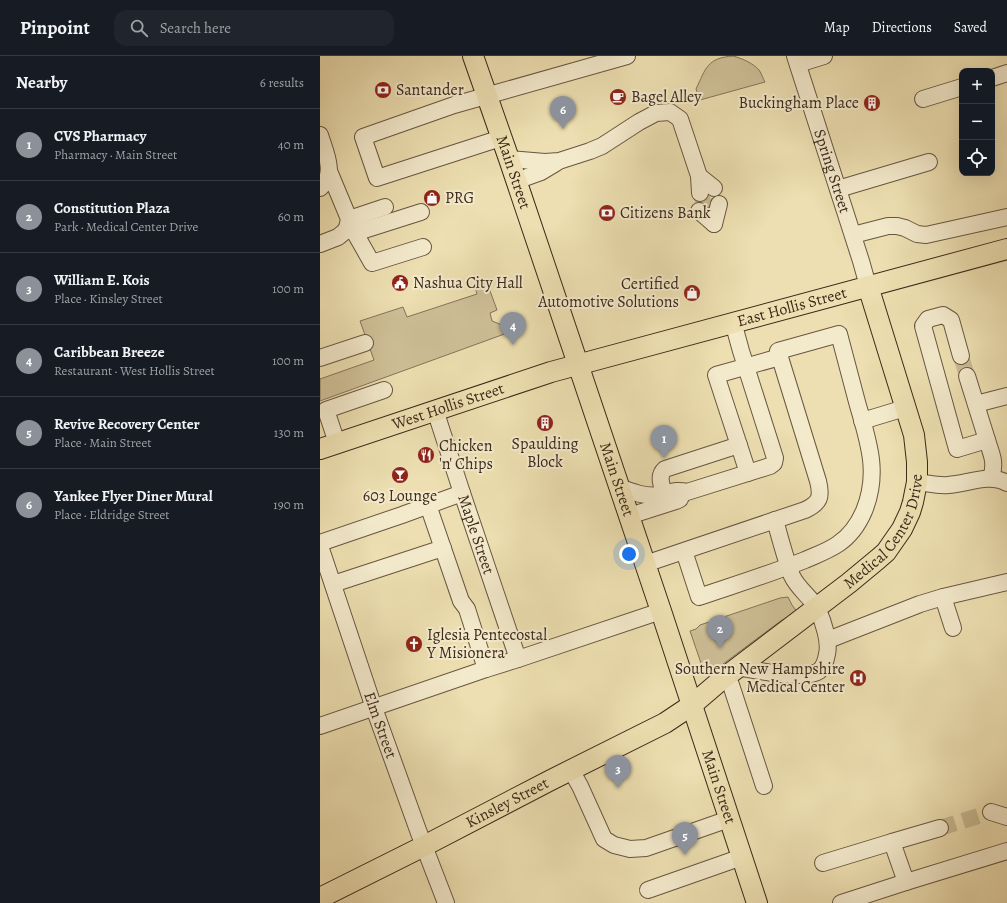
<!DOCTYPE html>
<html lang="en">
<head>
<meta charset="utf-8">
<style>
  body { margin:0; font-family:Alegreya,serif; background:#20242c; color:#f1f3f6 }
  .controls { position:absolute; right:12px; top:12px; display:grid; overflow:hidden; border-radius:8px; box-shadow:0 4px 16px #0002 }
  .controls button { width:36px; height:36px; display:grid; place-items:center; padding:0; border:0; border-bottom:1px solid #363941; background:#171b24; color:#f1f3f6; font:20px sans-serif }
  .you { position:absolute; left:309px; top:498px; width:14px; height:14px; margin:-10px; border:3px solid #fff; border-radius:50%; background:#1a73e8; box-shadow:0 0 0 6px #1a73e833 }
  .badge { display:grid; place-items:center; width:26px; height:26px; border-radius:50%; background:#8c9099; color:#fff; font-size:13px; font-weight:700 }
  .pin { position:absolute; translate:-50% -33px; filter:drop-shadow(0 1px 2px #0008) }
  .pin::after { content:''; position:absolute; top:21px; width:14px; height:12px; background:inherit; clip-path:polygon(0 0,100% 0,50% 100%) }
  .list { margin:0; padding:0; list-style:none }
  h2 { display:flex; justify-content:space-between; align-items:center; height:52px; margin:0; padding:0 16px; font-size:17px }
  h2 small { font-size:13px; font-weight:400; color:#9ea1a6 }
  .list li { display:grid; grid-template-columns:26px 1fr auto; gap:12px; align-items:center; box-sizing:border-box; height:72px; padding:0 16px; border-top:1px solid #363941 }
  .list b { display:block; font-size:15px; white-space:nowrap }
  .list p { margin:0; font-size:13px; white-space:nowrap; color:#9ea1a6 }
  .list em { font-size:13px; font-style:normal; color:#9ea1a6 }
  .icon { flex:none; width:22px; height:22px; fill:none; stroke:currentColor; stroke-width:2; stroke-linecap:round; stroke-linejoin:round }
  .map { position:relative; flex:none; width:687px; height:847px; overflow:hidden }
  header { display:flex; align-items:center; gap:24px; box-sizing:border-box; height:56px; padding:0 20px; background:#171b24; border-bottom:1px solid #363941 }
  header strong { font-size:19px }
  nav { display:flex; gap:22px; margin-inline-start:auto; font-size:14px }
  .search { width:280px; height:36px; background:#20242c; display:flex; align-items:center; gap:10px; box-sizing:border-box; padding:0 14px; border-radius:12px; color:#9ea1a6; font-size:15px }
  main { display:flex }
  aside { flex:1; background:#171b24 }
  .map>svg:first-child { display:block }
</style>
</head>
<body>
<header>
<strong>Pinpoint</strong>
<div class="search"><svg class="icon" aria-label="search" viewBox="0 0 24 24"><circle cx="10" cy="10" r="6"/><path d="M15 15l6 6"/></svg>Search here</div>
<nav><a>Map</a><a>Directions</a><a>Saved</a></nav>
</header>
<main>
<aside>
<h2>Nearby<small>6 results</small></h2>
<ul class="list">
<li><span class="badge">1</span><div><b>CVS Pharmacy</b><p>Pharmacy · Main Street</p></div><em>40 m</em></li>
<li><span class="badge">2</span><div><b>Constitution Plaza</b><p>Park · Medical Center Drive</p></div><em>60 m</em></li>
<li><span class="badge">3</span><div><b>William E. Kois</b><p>Place · Kinsley Street</p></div><em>100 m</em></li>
<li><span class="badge">4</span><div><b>Caribbean Breeze</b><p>Restaurant · West Hollis Street</p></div><em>100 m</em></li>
<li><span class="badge">5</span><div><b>Revive Recovery Center</b><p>Place · Main Street</p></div><em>130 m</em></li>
<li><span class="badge">6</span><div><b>Yankee Flyer Diner Mural</b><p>Place · Eldridge Street</p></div><em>190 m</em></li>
</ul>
</aside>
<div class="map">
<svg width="687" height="847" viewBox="0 0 687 847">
  <rect width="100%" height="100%" fill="#eddfb1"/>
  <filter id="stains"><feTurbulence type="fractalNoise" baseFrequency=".005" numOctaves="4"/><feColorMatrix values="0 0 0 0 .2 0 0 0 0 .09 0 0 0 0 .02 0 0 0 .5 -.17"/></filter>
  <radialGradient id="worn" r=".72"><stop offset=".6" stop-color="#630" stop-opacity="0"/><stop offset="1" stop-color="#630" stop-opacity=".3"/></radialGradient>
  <g fill="#cfc098" stroke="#85745a">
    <path d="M413,0C421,2 433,7 439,14C442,18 443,23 445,26L380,44L376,33C386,12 387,2 413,0Z"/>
    <path d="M166,224L177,254L170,257L172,265L182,269L198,263L201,272L0,345V323L54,304L40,265L83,251L87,261L157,238L154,228Z"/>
    <path d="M468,541L472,549L478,557L462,564L403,608L402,614L394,617L382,610L370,575L376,573L380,569L460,542Z"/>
  </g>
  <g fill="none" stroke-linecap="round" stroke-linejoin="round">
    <g stroke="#c9bb93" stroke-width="16" stroke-dasharray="16 8" stroke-linecap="butt">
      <path d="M380,137L386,153"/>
      <path d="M641,300L647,320"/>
      <path d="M620,772L671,756"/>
    </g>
    <g stroke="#685640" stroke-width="18">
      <g id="minor">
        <path id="s1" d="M475,0L541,205L548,230"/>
        <path d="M478,8L504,0"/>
        <path d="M672,22L687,17"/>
        <path d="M603,43L642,31"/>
        <path d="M0,79C5,96 17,118 0,132"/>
        <path d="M181,82L57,122L43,81L134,49L307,0"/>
        <path d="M189,103L225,106L239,105L270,95L282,90L319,66L336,57L350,56L360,63L379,120L380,137"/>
        <path d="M379,120L394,132"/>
        <path d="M196,125L221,116L236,107"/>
        <path d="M518,133L609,106"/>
        <path d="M379,155L394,168"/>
        <path d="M29,163L65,151"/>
        <path d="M394,168L399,148"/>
        <path d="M28,173L35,177L101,156"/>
        <path d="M35,177L52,207L103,191"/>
        <path d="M533,179L568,170H577L585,172L597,178L606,179L687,161"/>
        <path d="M0,188L18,181L24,176L27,172L29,163L9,115"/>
        <path d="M641,300L631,264L623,259L608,263L603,270L637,393L667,384L647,320"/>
        <path d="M0,302L45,287"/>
        <path d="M656,348L687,340"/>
        <path id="s2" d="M115,354L142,437L198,603"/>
        <path d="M542,365L585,352"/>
        <path d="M667,384C672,400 676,406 671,422"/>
        <path d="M17,387L6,354L64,334"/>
        <path d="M428,417L396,319L460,301"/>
        <path d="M597,426C607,427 618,430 628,429C648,428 668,417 687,427"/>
        <path d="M299,431C312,436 325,441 339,439C350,437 355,433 367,436L450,410L454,407L455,402L421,295L413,266"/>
        <path d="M344,438C342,429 337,420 345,413L419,389"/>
        <path d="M108,449L141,545L147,553L166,613"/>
        <path d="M309,460L356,445L360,443"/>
        <path d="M0,487L82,459L142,437"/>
        <path id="s3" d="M0,490L54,652L99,777L126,847"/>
        <path d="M325,508L485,454C500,447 502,441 498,425L458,295L519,278C525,301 531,323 537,346C548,385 560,416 544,455C538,469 530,480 518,488C508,495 496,499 485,504C450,518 414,529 379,541L364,495"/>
        <path d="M13,528L123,492"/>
        <path d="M623,541L633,572"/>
        <path d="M508,584L600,548L623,541L687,526"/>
        <path d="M417,611C436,614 484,625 499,615C504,611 506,604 507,598C510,586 503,565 498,554C491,541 478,533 472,520C465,502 460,482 455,464"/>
        <path d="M406,620L411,629L444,730"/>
        <path d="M0,670L166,613L198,603L341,555"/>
        <path d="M251,714L260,730L284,783L294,789L310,793L326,792L409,763"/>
        <path d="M671,756L687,761"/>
        <path d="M503,807L572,786"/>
        <path d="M586,826L572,786L620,772"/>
        <path d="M328,834L422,801"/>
        <path d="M521,847L586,826L687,795"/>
      </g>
    </g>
    <g stroke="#3b291b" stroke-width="22">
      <g id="major">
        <path id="s4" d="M153,0L189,103L341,555L437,847"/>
        <path id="s5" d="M0,393L231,316L687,193"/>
        <path id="s6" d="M0,842L104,790L231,724L345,667L372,649L400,625L529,527L558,503L566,496L582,473L590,456L593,446L597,426V406L594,379L548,230"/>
      </g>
    </g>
    <use href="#minor" stroke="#f3eacc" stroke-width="16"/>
    <use href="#major" stroke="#eddfb1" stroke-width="20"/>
  </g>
  <defs>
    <g id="bank-disc" transform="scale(0.9)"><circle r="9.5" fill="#8f2418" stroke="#f3eacc"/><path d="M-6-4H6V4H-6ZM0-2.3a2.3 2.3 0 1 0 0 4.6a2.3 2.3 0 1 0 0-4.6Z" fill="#fff"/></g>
    <g id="cafe-disc" transform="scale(0.9)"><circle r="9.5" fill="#8f2418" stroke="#f3eacc"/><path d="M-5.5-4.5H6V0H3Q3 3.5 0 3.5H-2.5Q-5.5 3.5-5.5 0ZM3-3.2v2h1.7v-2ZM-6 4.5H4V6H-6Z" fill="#fff"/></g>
    <g id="building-disc" transform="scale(0.9)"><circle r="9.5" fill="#8f2418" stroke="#f3eacc"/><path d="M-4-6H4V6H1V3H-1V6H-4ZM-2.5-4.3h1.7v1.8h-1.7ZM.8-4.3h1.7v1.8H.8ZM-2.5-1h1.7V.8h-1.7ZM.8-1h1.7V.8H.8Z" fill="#fff"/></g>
    <g id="shop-disc" transform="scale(0.9)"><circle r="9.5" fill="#8f2418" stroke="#f3eacc"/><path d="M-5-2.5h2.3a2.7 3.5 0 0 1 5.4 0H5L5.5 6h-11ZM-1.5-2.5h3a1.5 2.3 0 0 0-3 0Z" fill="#fff"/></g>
    <g id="civic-disc" transform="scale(0.9)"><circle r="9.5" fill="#8f2418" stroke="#f3eacc"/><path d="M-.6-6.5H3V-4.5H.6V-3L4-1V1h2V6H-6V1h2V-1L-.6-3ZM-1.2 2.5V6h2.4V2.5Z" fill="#fff"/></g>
    <g id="restaurant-disc" transform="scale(0.9)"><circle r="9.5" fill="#8f2418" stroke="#f3eacc"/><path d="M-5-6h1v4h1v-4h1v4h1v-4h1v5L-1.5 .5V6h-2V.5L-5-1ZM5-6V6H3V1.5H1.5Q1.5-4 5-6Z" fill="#fff"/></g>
    <g id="bar-disc" transform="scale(0.9)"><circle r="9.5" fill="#8f2418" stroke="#f3eacc"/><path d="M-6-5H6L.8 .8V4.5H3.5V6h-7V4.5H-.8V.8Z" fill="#fff"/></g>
    <g id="church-disc" transform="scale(0.9)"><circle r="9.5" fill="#8f2418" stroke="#f3eacc"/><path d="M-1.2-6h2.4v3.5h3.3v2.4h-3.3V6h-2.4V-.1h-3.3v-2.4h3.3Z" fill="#fff"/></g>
    <g id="hospital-disc" transform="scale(0.9)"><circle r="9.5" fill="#8f2418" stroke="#f3eacc"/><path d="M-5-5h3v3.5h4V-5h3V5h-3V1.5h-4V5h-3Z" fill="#fff"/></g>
  </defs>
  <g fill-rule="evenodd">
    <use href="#bank-disc" x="63" y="34"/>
    <use href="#cafe-disc" x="298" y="41"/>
    <use href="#building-disc" x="552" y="47"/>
    <use href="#shop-disc" x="112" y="142"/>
    <use href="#bank-disc" x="287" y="157"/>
    <use href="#civic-disc" x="80" y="227"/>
    <use href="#shop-disc" x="372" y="237"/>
    <use href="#building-disc" x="225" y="367"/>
    <use href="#restaurant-disc" x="106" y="399"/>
    <use href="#bar-disc" x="80" y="419"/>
    <use href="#church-disc" x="94" y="588"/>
    <use href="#hospital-disc" x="538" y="622"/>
  </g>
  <g text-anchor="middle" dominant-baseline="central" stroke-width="4" stroke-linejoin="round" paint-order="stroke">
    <g font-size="16" fill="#3b291b" stroke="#f3eacc" text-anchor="start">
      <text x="76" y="34">Santander</text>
      <text x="311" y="41">Bagel Alley</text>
      <text x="539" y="47" text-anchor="end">Buckingham Place</text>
      <text x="125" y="142">PRG</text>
      <text x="300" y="157">Citizens Bank</text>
      <text x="93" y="227">Nashua City Hall</text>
      <text x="359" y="228" text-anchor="end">Certified<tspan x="359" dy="18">Automotive Solutions</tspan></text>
      <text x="225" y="388" text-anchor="middle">Spaulding<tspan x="225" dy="18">Block</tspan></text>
      <text x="119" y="390">Chicken<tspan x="119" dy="18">'n' Chips</tspan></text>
      <text x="80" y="440" text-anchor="middle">603 Lounge</text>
      <text x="107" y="579">Iglesia Pentecostal<tspan x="107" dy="18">Y Misionera</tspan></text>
      <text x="525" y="613" text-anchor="end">Southern New Hampshire<tspan x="525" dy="18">Medical Center</tspan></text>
    </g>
    <g font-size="16" fill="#3b291b" stroke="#f3eacc">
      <text stroke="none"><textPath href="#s1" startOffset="121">Spring Street</textPath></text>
      <text stroke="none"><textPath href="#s4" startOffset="123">Main Street</textPath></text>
      <text stroke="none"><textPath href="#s5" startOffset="493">East Hollis Street</textPath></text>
      <text stroke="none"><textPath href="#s5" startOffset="135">West Hollis Street</textPath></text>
      <text stroke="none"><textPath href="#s4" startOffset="447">Main Street</textPath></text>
      <text stroke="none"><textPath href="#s6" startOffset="683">Medical Center Drive</textPath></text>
      <text stroke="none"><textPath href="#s2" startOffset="131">Maple Street</textPath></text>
      <text stroke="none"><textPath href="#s3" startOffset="189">Elm Street</textPath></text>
      <text stroke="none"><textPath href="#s4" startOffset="771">Main Street</textPath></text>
      <text stroke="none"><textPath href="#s6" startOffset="210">Kinsley Street</textPath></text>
    </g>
  </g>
  <rect width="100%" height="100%" filter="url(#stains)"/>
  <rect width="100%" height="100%" fill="url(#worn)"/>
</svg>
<div class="controls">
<button>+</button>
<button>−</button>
<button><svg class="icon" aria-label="locate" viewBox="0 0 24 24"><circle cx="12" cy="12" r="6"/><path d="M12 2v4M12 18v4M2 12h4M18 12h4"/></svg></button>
</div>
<div class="you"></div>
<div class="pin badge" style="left:344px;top:402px">1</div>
<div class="pin badge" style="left:400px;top:592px">2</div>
<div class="pin badge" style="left:298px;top:732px">3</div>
<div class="pin badge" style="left:193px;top:289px">4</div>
<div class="pin badge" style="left:365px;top:799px">5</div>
<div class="pin badge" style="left:243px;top:73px">6</div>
</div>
</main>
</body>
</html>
